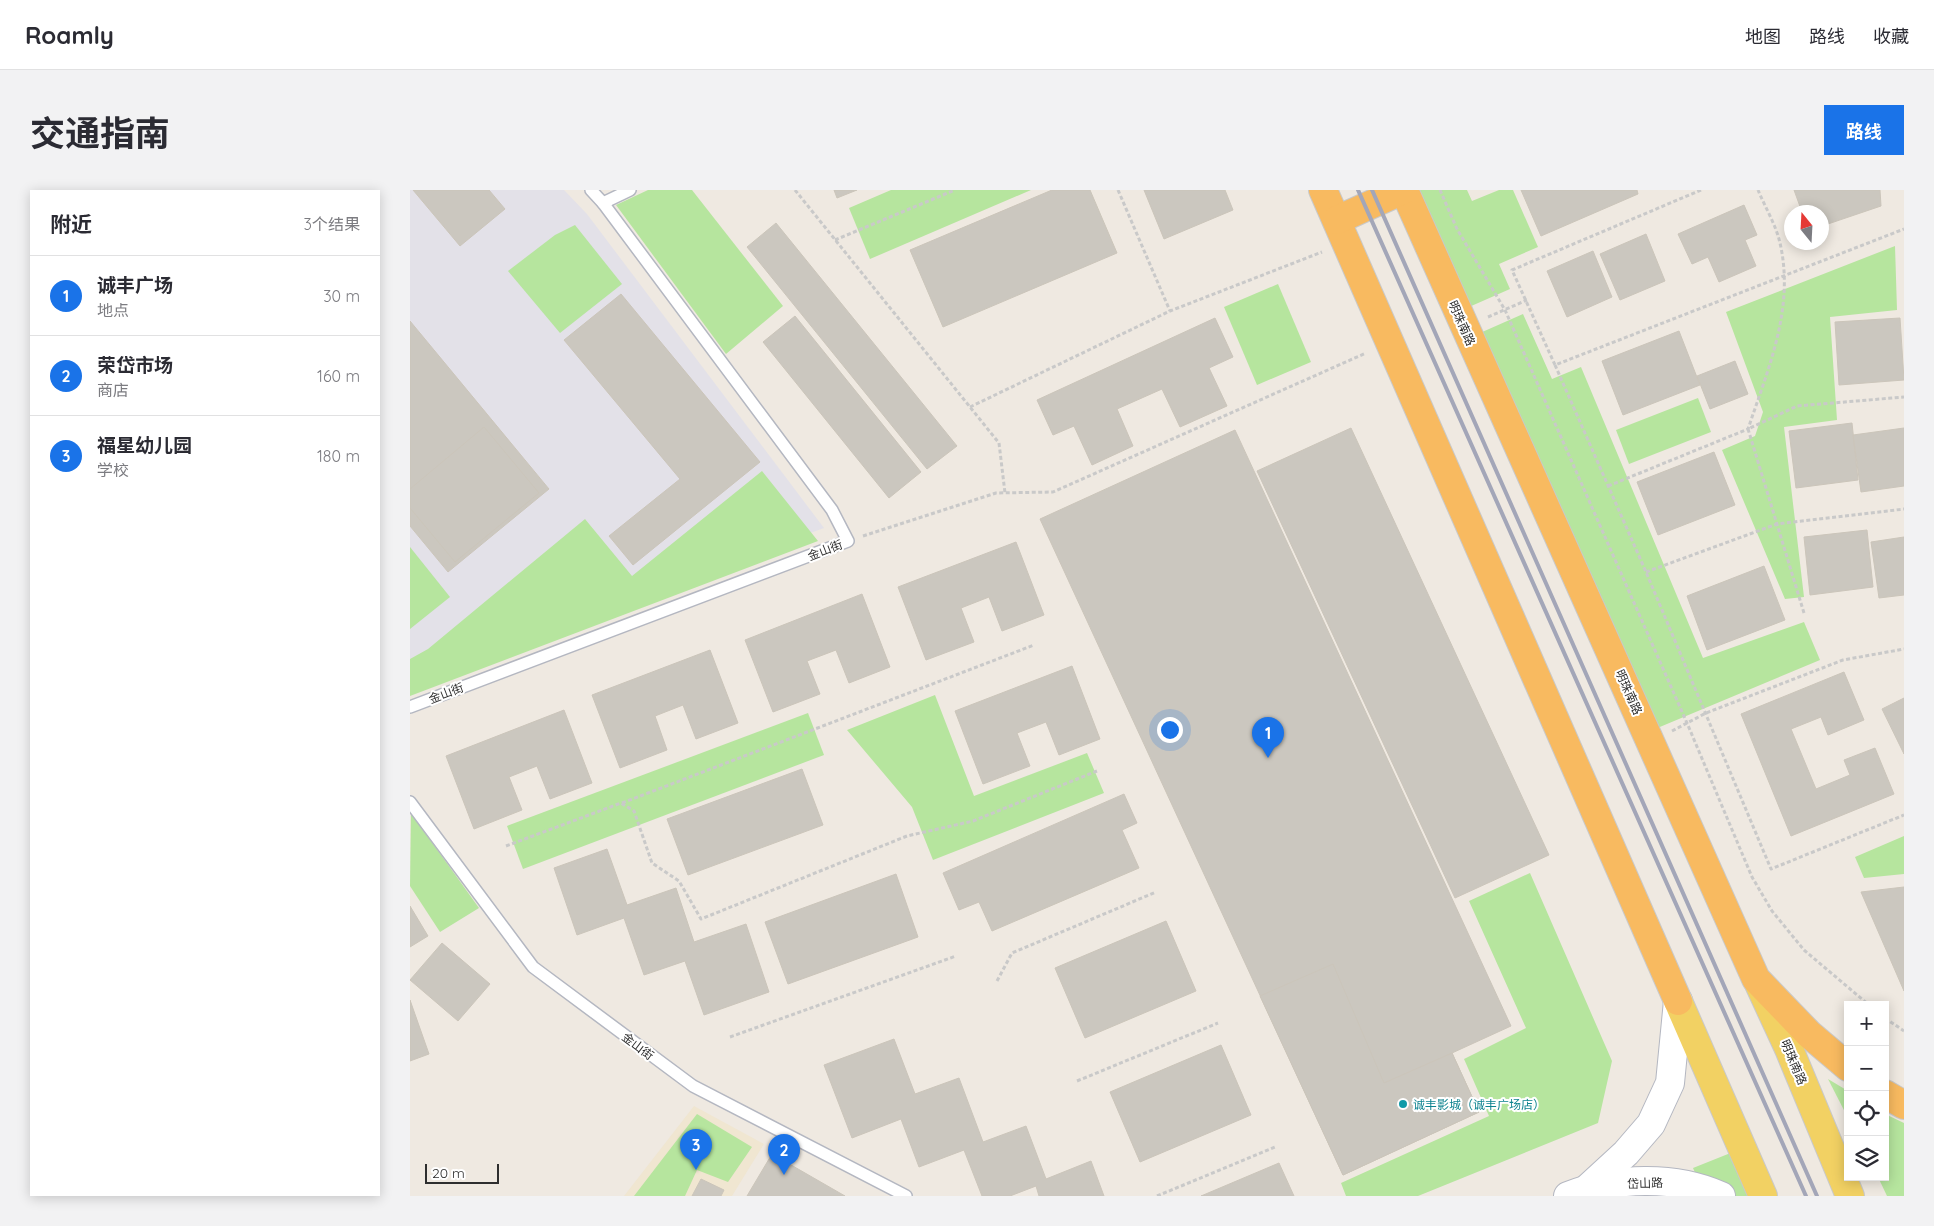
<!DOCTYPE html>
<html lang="zh">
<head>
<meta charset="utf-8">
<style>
  body { margin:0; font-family:Quicksand,"Noto Sans SC",sans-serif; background:#f2f2f3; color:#2b2b33 }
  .controls { position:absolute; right:15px; bottom:15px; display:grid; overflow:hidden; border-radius:0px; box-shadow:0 2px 12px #0003 }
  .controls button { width:45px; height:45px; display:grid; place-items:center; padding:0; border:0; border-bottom:1px solid #e1e1e2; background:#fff; color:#2b2b33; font:25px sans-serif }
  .compass { position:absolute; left:1374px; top:15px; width:45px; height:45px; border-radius:50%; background:#fff; box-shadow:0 2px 12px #0003; rotate:342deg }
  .scale { position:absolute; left:15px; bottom:12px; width:74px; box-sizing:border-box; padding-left:5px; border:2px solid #2e2e2e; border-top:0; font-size:14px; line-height:18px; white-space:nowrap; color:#2e2e2e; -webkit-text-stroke:4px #fff; paint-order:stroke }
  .you { position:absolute; left:759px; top:539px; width:18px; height:18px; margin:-12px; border:4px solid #fff; border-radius:50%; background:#1a73e8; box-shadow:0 0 0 8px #1a73e833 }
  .badge { display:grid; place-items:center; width:32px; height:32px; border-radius:50%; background:#1a73e8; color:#fff; font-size:16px; font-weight:700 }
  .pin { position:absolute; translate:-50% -41px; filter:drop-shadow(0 1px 2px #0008) }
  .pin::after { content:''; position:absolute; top:26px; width:18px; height:15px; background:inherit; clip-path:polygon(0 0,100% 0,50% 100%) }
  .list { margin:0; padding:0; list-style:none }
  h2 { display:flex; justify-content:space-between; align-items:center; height:65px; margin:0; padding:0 20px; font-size:21px }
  h2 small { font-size:16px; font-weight:400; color:#7c7c81 }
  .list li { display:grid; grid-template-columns:32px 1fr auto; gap:15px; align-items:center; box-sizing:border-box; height:80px; padding:0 20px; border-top:1px solid #e1e1e2 }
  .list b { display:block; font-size:19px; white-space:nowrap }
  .list p { margin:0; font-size:16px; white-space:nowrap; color:#7c7c81 }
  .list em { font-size:16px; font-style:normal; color:#7c7c81 }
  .icon { flex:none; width:28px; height:28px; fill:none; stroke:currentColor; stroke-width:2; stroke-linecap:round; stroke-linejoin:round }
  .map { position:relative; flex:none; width:1494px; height:1006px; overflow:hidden; border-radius:0px }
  header { display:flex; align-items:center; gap:30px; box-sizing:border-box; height:70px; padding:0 25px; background:#fff; border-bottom:1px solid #e1e1e2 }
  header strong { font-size:24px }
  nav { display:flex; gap:28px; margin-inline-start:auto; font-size:18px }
  .intro { display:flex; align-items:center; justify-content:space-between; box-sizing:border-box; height:120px; padding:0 30px }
  h1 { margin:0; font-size:35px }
  .button { padding:12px 22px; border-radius:0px; background:#1a73e8; color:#fff; font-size:18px; font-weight:700 }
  main { display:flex; gap:30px; padding:0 30px }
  aside { flex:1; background:#fff; border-radius:0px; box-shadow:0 2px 12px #0003 }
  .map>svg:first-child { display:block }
</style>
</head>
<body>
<header>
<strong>Roamly</strong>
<nav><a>地图</a><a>路线</a><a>收藏</a></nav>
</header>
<div class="intro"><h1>交通指南</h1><a class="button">路线</a></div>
<main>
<aside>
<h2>附近<small>3个结果</small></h2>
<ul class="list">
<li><span class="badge">1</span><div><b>诚丰广场</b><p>地点</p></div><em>30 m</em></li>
<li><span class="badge">2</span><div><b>荣岱市场</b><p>商店</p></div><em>160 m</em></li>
<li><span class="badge">3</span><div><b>福星幼儿园</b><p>学校</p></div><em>180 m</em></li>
</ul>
</aside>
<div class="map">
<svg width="1494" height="1006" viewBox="0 0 1494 1006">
  <rect width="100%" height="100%" fill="#efe9e1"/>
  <path fill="#e3e1e8" d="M0,0H154L177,24L414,338L0,490Z"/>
  <path fill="#f0e6d1" d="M284,916L354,954L322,1006H214Z"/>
  <g fill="#b6e59e">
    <path d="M238,0H282L373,116L316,164L206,15Z"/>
    <path d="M481,0H621L460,69L439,18Z"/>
    <path d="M1007,0H1057L1062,11L1089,0H1103L1128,57L1089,74L1100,99L1059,117Z"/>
    <path d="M165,35L212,94L150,143L98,81L145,45Z"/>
    <path d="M1485,56L1487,120L1420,127L1427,230L1374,237L1394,407L1375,409L1312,260L1345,246L1353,222L1316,122Z"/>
    <path d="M868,94L901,172L847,195L814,117Z"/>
    <path d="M1113,124L1142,189L1171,177L1293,468L1394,432L1410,470L1245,539L1070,143Z"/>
    <path d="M1288,208L1301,242L1219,274L1206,240Z"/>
    <path d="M352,281L408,351L0,506V469L18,459L175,329L222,386Z"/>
    <path d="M0,357L40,407L0,439Z"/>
    <path d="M525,505L564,606L677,563L694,603L523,670L502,617L437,540Z"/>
    <path d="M398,523L414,565L113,679L97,636Z"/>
    <path d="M1,623L69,718L30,742L0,696Z"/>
    <path d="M1494,646V684L1454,688L1445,667Z"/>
    <path d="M1120,683L1202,871L1188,933L1008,1006H936L931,993L1079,926L1054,869L1116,838L1059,711Z"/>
    <path d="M1418,889L1438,901V928Z"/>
    <path d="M287,924L342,957L318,992L287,980L275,1006H224Z"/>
    <path d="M1475,924L1494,933V1006H1477L1468,987H1475Z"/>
    <path d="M1323,962L1341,1006H1295L1283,978Z"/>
  </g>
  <g fill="#cbc7bf" stroke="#cbc5ba">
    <path d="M3,0H79L95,19L50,56Z"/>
    <path d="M424,0H447L427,8Z"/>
    <path d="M642,0H680L707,63L533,137L500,60Z"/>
    <path d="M734,0H815L823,20L754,49Z"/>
    <path d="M1111,0H1227L1228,4L1131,46Z"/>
    <path d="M1384,0H1470L1471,16L1412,36V22H1392Z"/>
    <path d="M1334,15L1347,45L1335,50L1346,76L1309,92L1298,67L1282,74L1268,44Z"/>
    <path d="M366,33L547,256L517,279L337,57Z"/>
    <path d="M1236,44L1255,91L1210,110L1190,64Z"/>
    <path d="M1183,61L1202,107L1157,127L1137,81Z"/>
    <path d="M211,104L350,272L223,375L199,346L270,289L154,150Z"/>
    <path d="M385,126L511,282L479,308L353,152Z"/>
    <path d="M805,128L823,167L799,178L817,216L770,237L752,199L707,219L723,256L682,275L664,236L643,245L627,210Z"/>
    <path d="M1490,128L1494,190L1429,195L1425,132Z"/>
    <path d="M0,131L139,299L38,382L0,336Z"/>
    <path d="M1269,141L1290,195L1213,225L1192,171Z"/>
    <path d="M1325,171L1338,204L1300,219L1287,186Z"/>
    <path d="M1442,233L1448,290L1386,298L1379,241Z"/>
    <path d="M74,237L129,303L45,372L0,318V299Z"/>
    <path d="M941,238L1139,665L1045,708L847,281Z"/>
    <path d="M1494,238V296L1451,302L1443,245Z"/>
    <path d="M825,240L1101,836L1042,863L1069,922L933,985L630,329Z"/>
    <path d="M1304,262L1325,315L1248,345L1227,292Z"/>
    <path d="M1457,340L1463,397L1400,405L1394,347Z"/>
    <path d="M1494,347V405L1469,408L1461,352Z"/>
    <path d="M606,352L634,425L592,441L579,407L551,418L564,452L516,470L488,397Z"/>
    <path d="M1354,376L1375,430L1297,460L1277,406Z"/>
    <path d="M452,404L480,477L439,493L426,460L397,471L410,504L363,522L335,450Z"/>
    <path d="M300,460L328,533L286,549L273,515L245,526L257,560L210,578L182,505Z"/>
    <path d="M662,476L690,549L649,565L636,532L607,543L620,576L573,594L545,521Z"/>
    <path d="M1434,482L1454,530L1418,545L1411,527L1381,539L1406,599L1440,585L1434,570L1465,558L1484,604L1381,646L1331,524Z"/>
    <path d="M1494,508V564L1472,519Z"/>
    <path d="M154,520L182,593L140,609L127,576L99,587L112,620L64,639L36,566Z"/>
    <path d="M392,579L413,635L278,685L257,629Z"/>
    <path d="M714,604L727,633L712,640L729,678L582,741L569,712L549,720L533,683Z"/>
    <path d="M197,659L217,715L266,698L284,752L336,734L359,802L294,825L275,771L234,785L214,728L167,745L144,678Z"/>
    <path d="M486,684L508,747L378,794L355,732Z"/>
    <path d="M1494,697V801L1451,702Z"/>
    <path d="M0,716L18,746L0,757Z"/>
    <path d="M756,731L786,801L675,848L645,778Z"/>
    <path d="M32,753L80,794L48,831L0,790Z"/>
    <path d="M923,774L974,893L1042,863L1069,922L933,985L850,806Z"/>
    <path d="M0,810L19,864L0,871Z"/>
    <path d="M484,849L505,904L549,888L573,952L616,936L636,989L681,971L694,1006H629L626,996L600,1006H572L554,960L509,977L491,929L442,948L414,875Z"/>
    <path d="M811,855L841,925L730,972L700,902Z"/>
    <path d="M362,964L435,1006H337Z"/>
    <path d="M869,973L884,1006H791Z"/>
    <path d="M291,989L314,1000L311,1006H282Z"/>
  </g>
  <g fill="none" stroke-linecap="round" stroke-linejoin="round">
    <g stroke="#b4b7c1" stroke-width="14">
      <g id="service">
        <path d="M193,13L220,0"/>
        <path d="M0,517L438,351L422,320L193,13L181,0"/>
        <path d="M0,612L123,777L283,896L496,1006"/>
      </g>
    </g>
    <g stroke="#b4b7c1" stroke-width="30">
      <g id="tertiary">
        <path d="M1179,997L1216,963L1241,934L1260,893L1268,811"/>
        <path d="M1158,1006C1206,987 1264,985 1311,1006"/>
      </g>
    </g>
    <g stroke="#c9c9c9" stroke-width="30">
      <g id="primary">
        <path d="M1349,794L1379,859L1440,1006"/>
        <path d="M1268,811L1353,1006"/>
      </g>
    </g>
    <g stroke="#c9c9c9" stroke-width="30">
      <g id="trunk">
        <path d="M913,0L1268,811"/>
        <path d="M994,0L1346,789L1399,844L1438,877"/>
        <path d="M927,30L993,0"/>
        <path d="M1475,904L1494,915"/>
      </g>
    </g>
    <g stroke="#c9c9c9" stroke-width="3" stroke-dasharray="4 2.5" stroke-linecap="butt">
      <path d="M385,0L589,253L595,303"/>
      <path d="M708,0L760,121"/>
      <path d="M1030,0L1047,39L1095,120L1277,533L1342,687L1362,721L1394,760L1459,815"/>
      <path d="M1291,0L1102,80L1145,175L1494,39"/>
      <path d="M425,50L545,0"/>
      <path d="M1078,127L1117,110"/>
      <path d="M1145,175L1236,382L1361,679L1494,625"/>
      <path d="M560,217L760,121L912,62"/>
      <path d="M1198,296L1338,239C1358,179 1385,118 1370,53C1366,35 1355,17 1348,0"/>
      <path d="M453,346L586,303L643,302L956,163"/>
      <path d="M1236,382L1367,334L1494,319"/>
      <path d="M1394,423L1338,239L1387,216L1494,207"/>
      <path d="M1262,541L1296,523L1433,470L1494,459"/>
      <path d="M212,613L624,455"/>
      <path d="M96,656L211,613L224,621L242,673L269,691L291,729L497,646L563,631L687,581"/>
      <path d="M587,791L602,763L746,702"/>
      <path d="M1475,828L1494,841"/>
      <path d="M320,847L546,766"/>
      <path d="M667,891L808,833"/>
      <path d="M747,1006L865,957"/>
    </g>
    <use href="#service" stroke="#fff" stroke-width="11"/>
    <use href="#tertiary" stroke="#fff" stroke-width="28"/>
    <use href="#primary" stroke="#f2d163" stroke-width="28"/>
    <use href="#trunk" stroke="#f8ba60" stroke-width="28"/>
    <g stroke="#a3a6b8" stroke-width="4">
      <path d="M948,0L1396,1006"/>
      <path d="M962,0L1407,1006"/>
    </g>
  </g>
  <circle fill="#0f9aa8" stroke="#fff" stroke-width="2" cx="993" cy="914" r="5"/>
  <g text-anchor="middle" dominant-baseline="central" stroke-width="4" stroke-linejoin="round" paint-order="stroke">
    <g font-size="12" fill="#2e2e2e" stroke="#fff">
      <text transform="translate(1052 133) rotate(66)">明珠南路</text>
      <text transform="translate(415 360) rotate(-21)">金山街</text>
      <text transform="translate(1219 502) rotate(66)">明珠南路</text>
      <text transform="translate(36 503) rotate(-21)">金山街</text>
      <text transform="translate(228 856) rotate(37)">金山街</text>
      <text transform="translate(1384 872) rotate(67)">明珠南路</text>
      <text transform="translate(1235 993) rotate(-2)">岱山路</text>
    </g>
    <g font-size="12" fill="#0d838f" stroke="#fff" text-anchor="start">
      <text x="1003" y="914">诚丰影城（诚丰广场店）</text>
    </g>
  </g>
</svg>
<div class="controls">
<button>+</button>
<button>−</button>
<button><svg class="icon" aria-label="locate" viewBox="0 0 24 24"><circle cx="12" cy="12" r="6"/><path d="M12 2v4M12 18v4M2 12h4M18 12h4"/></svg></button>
<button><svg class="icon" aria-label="layers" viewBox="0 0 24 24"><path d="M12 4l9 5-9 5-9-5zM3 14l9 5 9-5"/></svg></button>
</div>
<svg class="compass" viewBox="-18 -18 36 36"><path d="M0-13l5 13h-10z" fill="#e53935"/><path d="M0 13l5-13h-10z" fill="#7c7c81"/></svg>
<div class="scale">20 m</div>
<div class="you"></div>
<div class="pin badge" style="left:858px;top:568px">1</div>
<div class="pin badge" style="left:374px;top:985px">2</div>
<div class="pin badge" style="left:286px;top:980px">3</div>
</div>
</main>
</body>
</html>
